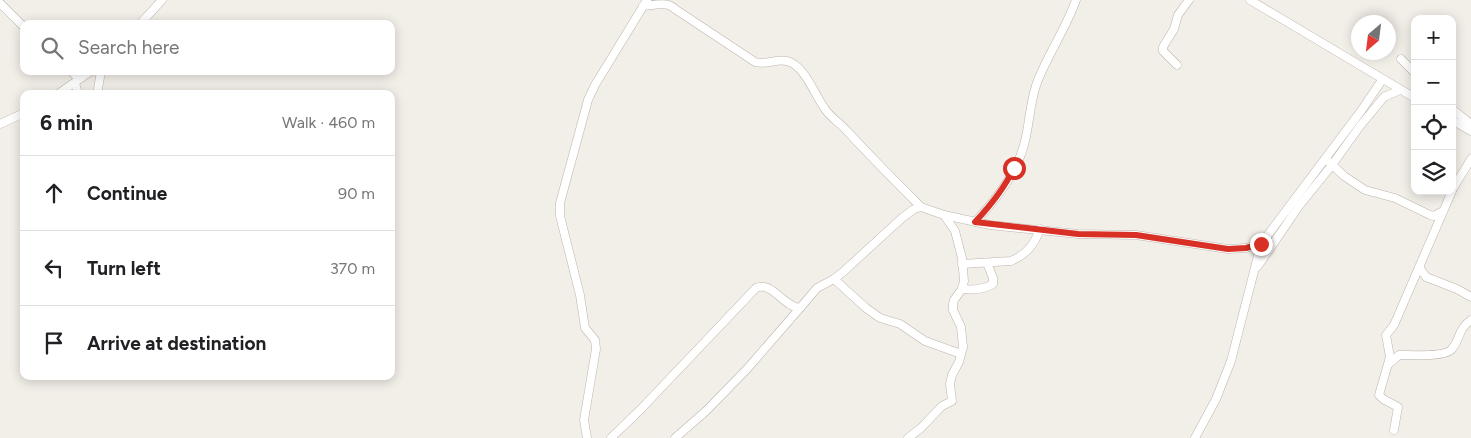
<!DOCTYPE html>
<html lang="en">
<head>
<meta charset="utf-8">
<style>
  body { margin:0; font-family:Figtree,sans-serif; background:#f6f6f6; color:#202124 }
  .controls { position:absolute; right:15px; top:15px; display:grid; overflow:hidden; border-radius:10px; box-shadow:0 2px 12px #0003 }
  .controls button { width:45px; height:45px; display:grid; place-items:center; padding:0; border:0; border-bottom:1px solid #e0e0e0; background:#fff; color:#202124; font:25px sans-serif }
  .compass { position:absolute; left:1351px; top:15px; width:45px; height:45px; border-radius:50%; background:#fff; box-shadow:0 2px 12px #0003; rotate:208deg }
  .stop { position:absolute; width:15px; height:15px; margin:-11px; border:4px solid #d93025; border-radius:50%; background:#fff }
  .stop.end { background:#d93025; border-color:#fff; box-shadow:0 1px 5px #0008 }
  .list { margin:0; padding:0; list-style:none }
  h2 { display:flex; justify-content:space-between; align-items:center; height:65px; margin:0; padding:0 20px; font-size:21px }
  h2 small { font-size:16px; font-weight:400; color:#757577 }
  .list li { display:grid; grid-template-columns:32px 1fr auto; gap:15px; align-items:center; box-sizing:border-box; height:75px; padding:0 20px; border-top:1px solid #e0e0e0 }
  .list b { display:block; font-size:19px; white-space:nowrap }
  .list em { font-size:16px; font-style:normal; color:#757577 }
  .icon { flex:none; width:28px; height:28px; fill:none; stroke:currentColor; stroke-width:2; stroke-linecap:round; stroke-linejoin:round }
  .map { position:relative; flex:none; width:1471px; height:438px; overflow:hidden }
  .search { position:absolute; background:#fff; box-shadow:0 2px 12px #0003; left:20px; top:20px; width:375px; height:55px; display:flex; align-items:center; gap:12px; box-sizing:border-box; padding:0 18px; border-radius:10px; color:#757577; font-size:19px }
  .panel { position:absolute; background:#fff; box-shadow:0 2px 12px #0003; left:20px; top:90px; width:375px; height:290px; border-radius:10px }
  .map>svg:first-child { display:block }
</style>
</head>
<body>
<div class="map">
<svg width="1471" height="438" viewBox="0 0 1471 438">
  <rect width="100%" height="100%" fill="#f2eee8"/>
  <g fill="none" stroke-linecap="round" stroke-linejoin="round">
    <g stroke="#bcb4ab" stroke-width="9">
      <g id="minor">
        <path d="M1250,0L1415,98"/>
        <path d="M0,3L24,27"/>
        <path d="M643,6C653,5 668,1 675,9L755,62C767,66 780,56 792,63C806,70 816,97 825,109C830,117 840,123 847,131C871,157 896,182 921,207"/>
        <path d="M140,24L162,0"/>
        <path d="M1401,59L1415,73"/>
        <path d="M1177,65L1163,51V47L1174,29L1178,15L1189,0"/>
        <path d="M71,71L79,79"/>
        <path d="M75,83L78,94"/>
        <path d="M58,94L91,71"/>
        <path d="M99,94L98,89L101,71"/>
        <path d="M1452,109L1471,124"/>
        <path d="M1452,120L1471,131"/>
        <path d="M0,124L24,113"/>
        <path d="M1329,162L1344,176L1365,190L1395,198L1430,215L1434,216L1443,211"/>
        <path d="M1452,190L1471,159"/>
        <path d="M975,222C997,199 1018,172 1025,141C1030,121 1030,99 1038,80C1049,53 1066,28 1076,0"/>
        <path d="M962,264L1011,261C1027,254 1034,245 1040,229"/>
        <path d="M1258,266L1299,206L1332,165L1360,126L1384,97L1400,90"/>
        <path d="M1419,267L1426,277L1457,289L1471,297"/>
        <path d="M834,279L866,308L880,318L900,324L925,341L961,354"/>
        <path d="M962,289C972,290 985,289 993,284V278L987,263"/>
        <path d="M1389,364L1399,355C1409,355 1444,357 1451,350C1460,341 1457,330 1471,320"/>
        <path d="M1394,430L1398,407L1383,399L1379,395L1390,357L1386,335L1394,325L1452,191"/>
        <path d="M587,438L584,420L596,349L595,340L585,328L580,295L560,216V203L588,100L595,85L647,0"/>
        <path d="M611,438L640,410L756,288C773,281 783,307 800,308L817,288L834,279L843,272L902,218L914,209L921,207L944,215L990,225L1078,234L1136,235L1228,249L1246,248L1261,244"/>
        <path d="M675,438L706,411L747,369L800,308"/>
        <path d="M908,438L921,428L942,406L952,401L950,384L952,375L959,362L963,347L961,327L953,310V304L954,300L962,289L964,281L962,258L955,231L944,215"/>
        <path d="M1195,438L1216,399L1231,361L1261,244L1361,111L1382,80"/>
      </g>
    </g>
    <use href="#minor" stroke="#fff" stroke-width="8"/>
  </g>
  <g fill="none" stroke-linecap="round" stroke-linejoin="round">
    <path stroke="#d93025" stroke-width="6" d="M1014,168C1004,189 991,205 975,222L1078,234L1136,235L1228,249L1246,248L1261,244"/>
  </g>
</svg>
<div class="controls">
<button>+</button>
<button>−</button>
<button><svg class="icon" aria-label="locate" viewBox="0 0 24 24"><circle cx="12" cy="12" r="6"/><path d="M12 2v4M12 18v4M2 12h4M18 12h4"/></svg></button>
<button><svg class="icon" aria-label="layers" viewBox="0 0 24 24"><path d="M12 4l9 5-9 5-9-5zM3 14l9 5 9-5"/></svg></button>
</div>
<svg class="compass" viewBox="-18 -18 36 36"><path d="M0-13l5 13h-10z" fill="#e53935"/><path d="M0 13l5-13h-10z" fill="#757577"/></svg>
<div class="stop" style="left:1014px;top:168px"></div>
<div class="stop end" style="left:1261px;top:244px"></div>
<div class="search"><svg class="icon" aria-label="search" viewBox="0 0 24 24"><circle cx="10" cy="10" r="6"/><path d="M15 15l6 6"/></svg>Search here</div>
<section class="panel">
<h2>6 min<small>Walk · 460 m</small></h2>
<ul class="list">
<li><svg class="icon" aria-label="ahead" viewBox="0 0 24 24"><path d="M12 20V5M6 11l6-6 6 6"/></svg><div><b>Continue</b></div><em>90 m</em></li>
<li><svg class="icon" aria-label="left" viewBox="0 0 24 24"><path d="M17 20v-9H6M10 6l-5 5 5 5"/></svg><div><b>Turn left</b></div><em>370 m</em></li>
<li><svg class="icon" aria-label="arrive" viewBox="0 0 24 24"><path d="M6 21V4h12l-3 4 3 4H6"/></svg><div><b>Arrive at destination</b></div></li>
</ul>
</section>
</div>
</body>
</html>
